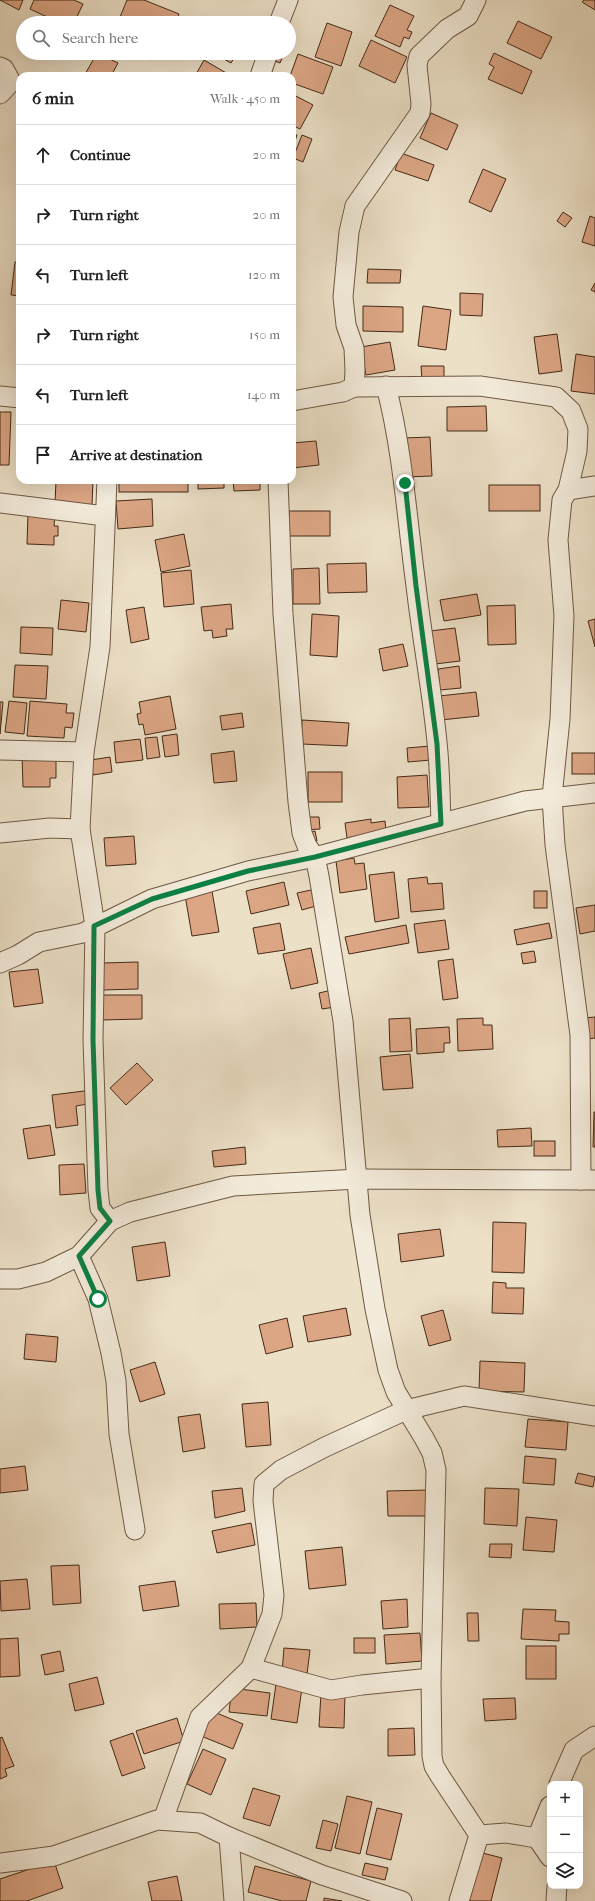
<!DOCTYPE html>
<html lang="en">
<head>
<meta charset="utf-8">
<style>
  body { margin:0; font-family:"IM FELL French Canon",serif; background:#f6f6f6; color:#222 }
  .controls { position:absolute; right:12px; bottom:12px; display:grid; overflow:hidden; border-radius:8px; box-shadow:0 4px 16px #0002 }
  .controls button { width:36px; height:36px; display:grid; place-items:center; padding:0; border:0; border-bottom:1px solid #e0e0e0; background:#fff; color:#222; font:20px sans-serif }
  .stop { position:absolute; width:12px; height:12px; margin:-9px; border:3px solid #0b8043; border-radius:50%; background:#fff }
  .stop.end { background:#0b8043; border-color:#fff; box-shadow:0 1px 4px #0008 }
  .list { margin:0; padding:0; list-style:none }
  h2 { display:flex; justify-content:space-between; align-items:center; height:52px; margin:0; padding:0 16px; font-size:17px }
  h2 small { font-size:13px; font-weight:400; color:#767676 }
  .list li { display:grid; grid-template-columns:26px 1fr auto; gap:12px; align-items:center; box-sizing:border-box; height:60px; padding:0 16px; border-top:1px solid #e0e0e0 }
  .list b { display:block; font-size:15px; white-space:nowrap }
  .list em { font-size:13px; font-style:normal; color:#767676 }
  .icon { flex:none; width:22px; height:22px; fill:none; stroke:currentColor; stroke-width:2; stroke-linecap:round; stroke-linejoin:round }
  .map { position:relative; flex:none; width:595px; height:1901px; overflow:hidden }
  .search { position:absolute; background:#fff; box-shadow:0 4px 16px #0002; left:16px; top:16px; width:280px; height:44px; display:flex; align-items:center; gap:10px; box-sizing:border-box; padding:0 14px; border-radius:22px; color:#767676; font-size:15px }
  .panel { position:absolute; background:#fff; box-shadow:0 4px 16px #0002; left:16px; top:72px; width:280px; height:412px; border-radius:12px }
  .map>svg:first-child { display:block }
</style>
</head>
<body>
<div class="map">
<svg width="595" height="1901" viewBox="0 0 595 1901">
  <rect width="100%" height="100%" fill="#ece0c7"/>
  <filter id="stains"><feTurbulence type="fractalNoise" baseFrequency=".005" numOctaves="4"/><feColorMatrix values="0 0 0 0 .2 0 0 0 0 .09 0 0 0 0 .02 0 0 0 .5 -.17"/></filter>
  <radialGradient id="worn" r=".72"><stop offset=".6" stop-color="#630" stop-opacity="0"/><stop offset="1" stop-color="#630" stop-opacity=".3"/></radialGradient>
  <g fill="#dca685" stroke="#452a16">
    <path d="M0,0H23L19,10Z"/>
    <path d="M34,0H74L83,4L74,23H60L30,9Z"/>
    <path d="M127,0H144L179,14L176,23H135L120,17Z"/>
    <path d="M584,0H595V10L582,2Z"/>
    <path d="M390,5L414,16L407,30L412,32L409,39L404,37L400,47L375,36Z"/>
    <path d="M202,17L213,23H198Z"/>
    <path d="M518,21L552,37L541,59L507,43Z"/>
    <path d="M327,23L352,32L341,66L315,57Z"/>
    <path d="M371,40L407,57L395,83L359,66Z"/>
    <path d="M97,53L118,63L111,76H84Z"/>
    <path d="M133,53H154L151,60Z"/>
    <path d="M213,53H237L231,63Z"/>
    <path d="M273,53H284L280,63L270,59Z"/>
    <path d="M494,53L532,71L522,94L488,79L494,67L489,64Z"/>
    <path d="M298,54L333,67L323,94L292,83V76H290Z"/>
    <path d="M204,60L228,74L227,76H195Z"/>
    <path d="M292,94L313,105L300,129L292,125Z"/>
    <path d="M431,113L458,125L447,150L420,138Z"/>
    <path d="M292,134L297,135L292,150Z"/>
    <path d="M302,135L312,139L303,162L293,158Z"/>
    <path d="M401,153L434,165L428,181L395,170Z"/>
    <path d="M483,169L506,179L491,212L469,202Z"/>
    <path d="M563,212L572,218L565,227L557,221Z"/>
    <path d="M590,216L595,218V246L582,242Z"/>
    <path d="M15,262H20V296L11,295Z"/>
    <path d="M368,269L401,270L400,283H367Z"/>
    <path d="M595,283V292L591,290Z"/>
    <path d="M460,293L483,294L482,316L460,315Z"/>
    <path d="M363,306L403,307V332L363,331Z"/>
    <path d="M423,306L451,310L446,350L418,346Z"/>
    <path d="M557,334L562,371L539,374L534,337Z"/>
    <path d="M390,342L395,370L366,375L361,347Z"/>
    <path d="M576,354L595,357V394L571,391Z"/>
    <path d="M421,366H444V380L422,381Z"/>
    <path d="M486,406L487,431H447V407Z"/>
    <path d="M0,412H11L9,465H0Z"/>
    <path d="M430,437L432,476L406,477L404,438Z"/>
    <path d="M316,441L319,465L292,468V443Z"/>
    <path d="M56,480H93L92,505L55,503Z"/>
    <rect x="119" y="480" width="69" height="12"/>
    <path d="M198,480H224V488L198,489Z"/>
    <path d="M233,480H260V490L234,491Z"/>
    <rect x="489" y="485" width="51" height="26"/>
    <path d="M152,499L153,526L118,529L116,501Z"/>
    <rect x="289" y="511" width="41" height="25"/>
    <path d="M28,513L55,514L54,526H58V536H54V545L27,544Z"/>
    <path d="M184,534L190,566L161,572L155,540Z"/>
    <path d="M366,563L367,592L328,593L327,564Z"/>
    <path d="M319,568L320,604H293V569Z"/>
    <path d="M191,570L194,604L164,607L161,573Z"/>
    <path d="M477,594L481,615L444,621L440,600Z"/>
    <path d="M61,600L89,603L86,632L58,629Z"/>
    <path d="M231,604L233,629H226L227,636L213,638L212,630L204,631L201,607Z"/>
    <path d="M515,605L516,644L488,645L487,606Z"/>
    <path d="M144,607L149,639L131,643L126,610Z"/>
    <path d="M312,614L339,616L337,657L310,655Z"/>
    <path d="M595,619V647L588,621Z"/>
    <path d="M21,627L53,628L52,655L20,653Z"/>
    <path d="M455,628L460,661L435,664L430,631Z"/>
    <path d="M403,644L408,666L383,671L379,649Z"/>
    <path d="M15,665L48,666L46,699L13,697Z"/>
    <path d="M459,666L461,688L440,690L438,669Z"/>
    <path d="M476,692L479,716L441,720L439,696Z"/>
    <path d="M170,696L176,729L145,735L143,724L139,725L137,714L141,713L139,702Z"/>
    <path d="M9,701L27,703L24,734L5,732Z"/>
    <path d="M30,701L67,704L66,713H74L72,728L65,727L64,738L27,736Z"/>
    <path d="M0,702H3L0,734Z"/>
    <path d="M242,713L244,727L222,730L220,716Z"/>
    <path d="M302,720L349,723L347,746L301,744Z"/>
    <path d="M177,734L179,755L165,757L162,736Z"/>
    <path d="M157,737L160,757L147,759L145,738Z"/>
    <path d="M140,739L143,760L116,763L114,742Z"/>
    <path d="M430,746L431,760L408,762L407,748Z"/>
    <path d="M234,751L237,781L214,783L211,754Z"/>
    <rect x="572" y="753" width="23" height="21"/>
    <path d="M22,754L56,760V778H50V787H23Z"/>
    <path d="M110,757L112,772L93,775L91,760Z"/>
    <rect x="308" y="772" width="34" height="30"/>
    <path d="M427,775L429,807L398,808L397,777Z"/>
    <path d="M303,817H319L320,829L303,830Z"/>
    <path d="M371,819V823L385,821L386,831L347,838L345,823Z"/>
    <path d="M315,831L317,841L308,842L306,833Z"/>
    <path d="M134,836L136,864L106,866L104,838Z"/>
    <path d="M354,858L355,864L364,863L367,889L340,893L336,861Z"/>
    <path d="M394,872L399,918L375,922L369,875Z"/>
    <path d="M427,877L428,884L442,883L444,909L411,912L408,879Z"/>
    <path d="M284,882L289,905L251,914L246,891Z"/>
    <path d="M311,890L316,906L302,910L297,893Z"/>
    <path d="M212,891L219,932L192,936L185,895Z"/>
    <rect x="534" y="891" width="13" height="17"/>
    <path d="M595,905V931L580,934L576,908Z"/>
    <path d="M445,920L449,949L418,953L414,924Z"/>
    <path d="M280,923L285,950L258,954L253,928Z"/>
    <path d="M549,923L552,938L517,945L514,930Z"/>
    <path d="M406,925L409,943L349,954L345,937Z"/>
    <path d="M311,948L318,983L291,989L283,954Z"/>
    <path d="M534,951L536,962L523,964L521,953Z"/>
    <path d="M453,959L458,998L443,1000L438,961Z"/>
    <path d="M138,962V989L103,990L102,963Z"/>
    <path d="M38,969L43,1003L14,1007L9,972Z"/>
    <path d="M332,990L335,1007L322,1009L319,993Z"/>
    <path d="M102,995H142V1019L102,1020Z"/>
    <path d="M595,1017V1038L587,1039L584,1018Z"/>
    <path d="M410,1018L412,1051L390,1052L389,1019Z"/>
    <path d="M483,1018V1025H492L493,1049L458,1051L457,1019Z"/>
    <path d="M449,1027L450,1043H444V1052L417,1054L416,1029Z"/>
    <path d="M410,1054L413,1088L383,1090L380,1057Z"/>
    <path d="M137,1063L153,1080L126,1105L110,1088Z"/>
    <path d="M92,1090L94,1103L76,1106L78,1125L56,1128L52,1095Z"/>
    <path d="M594,1112H595V1147H593Z"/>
    <path d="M50,1125L55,1155L28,1159L23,1129Z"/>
    <path d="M531,1128L532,1146L498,1147L497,1130Z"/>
    <rect x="534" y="1141" width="21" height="15"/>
    <path d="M245,1147L246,1164L214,1167L212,1151Z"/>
    <path d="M84,1164L86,1193L60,1195L59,1165Z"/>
    <path d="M493,1222L526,1223L524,1273L492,1272Z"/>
    <path d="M440,1229L444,1256L401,1262L398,1234Z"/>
    <path d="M165,1242L170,1276L137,1281L132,1247Z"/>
    <path d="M493,1282L506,1283V1288H524L523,1314L492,1313Z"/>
    <path d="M346,1308L351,1335L308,1342L303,1316Z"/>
    <path d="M443,1310L451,1340L429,1346L421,1316Z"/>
    <path d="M287,1318L293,1347L266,1354L259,1325Z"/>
    <path d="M26,1334L58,1337L56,1362L24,1359Z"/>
    <path d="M480,1361L525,1363L524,1392L479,1391Z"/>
    <path d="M155,1362L165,1394L140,1402L130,1370Z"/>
    <path d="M268,1402L271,1445L246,1447L242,1404Z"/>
    <path d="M200,1414L205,1448L183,1452L178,1417Z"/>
    <path d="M528,1419L568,1422L566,1450L525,1447Z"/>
    <path d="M525,1456L556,1459L554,1485L523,1483Z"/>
    <path d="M25,1466L28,1490L0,1493V1469Z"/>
    <path d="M578,1473L595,1477L593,1487L575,1483Z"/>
    <path d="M242,1488L245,1511L215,1518L212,1491Z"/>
    <path d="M485,1488L519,1489L517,1526L484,1524Z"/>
    <path d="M428,1490V1516H388L387,1491Z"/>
    <path d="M526,1517L557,1520L554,1552L523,1550Z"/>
    <path d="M251,1523L255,1545L217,1553L212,1531Z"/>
    <path d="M490,1544H512L511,1558L489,1557Z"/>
    <path d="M342,1547L346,1585L309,1589L305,1551Z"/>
    <path d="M79,1565L81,1603L53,1605L51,1566Z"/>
    <path d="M27,1579L30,1609L1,1611L0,1581Z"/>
    <path d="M175,1581L179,1606L143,1611L139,1586Z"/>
    <path d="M407,1599L408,1627L383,1629L381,1601Z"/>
    <path d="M256,1603L257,1627L220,1629L219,1604Z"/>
    <path d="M523,1609L556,1610L555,1621L569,1622V1634H559V1641L521,1639Z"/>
    <path d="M467,1613H478L479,1641H468Z"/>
    <path d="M420,1633L422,1661L386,1664L384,1635Z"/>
    <path d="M18,1638L20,1676L0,1677V1639Z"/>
    <rect x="354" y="1638" width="21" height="15"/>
    <rect x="526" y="1646" width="30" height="33"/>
    <path d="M284,1648L310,1650L307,1674L282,1672Z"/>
    <path d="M60,1651L64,1671L45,1675L41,1655Z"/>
    <path d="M97,1677L104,1704L75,1711L69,1684Z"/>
    <path d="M276,1684L302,1688L297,1723L271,1719Z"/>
    <path d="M232,1688L270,1693L267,1716L229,1712Z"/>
    <path d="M321,1693L345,1694L344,1728L319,1727Z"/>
    <path d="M515,1698L516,1719L485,1721L483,1699Z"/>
    <path d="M212,1711L243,1724L233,1749L201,1736Z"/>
    <path d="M177,1718L184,1741L144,1754L136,1731Z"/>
    <path d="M414,1728L415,1755L388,1756V1729Z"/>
    <path d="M133,1733L145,1768L122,1776L110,1741Z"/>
    <path d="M2,1737L14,1766L5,1769L7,1776L0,1779V1738Z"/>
    <path d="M203,1749L226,1759L211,1795L187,1784Z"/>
    <path d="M253,1788L280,1796L270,1826L243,1818Z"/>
    <path d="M347,1796L372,1802L360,1854L335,1848Z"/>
    <path d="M377,1808L402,1814L391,1860L366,1854Z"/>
    <path d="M323,1820L338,1824L331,1851L316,1848Z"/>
    <path d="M475,1851L502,1858L491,1901H472L463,1899Z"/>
    <path d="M54,1861L63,1888L27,1901H0V1879Z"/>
    <path d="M365,1863L388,1868L385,1880L362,1875Z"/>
    <path d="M255,1866L311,1881L306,1901H282L248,1892Z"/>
    <path d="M177,1876L182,1901H152L148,1882Z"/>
    <path d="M324,1898L342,1901H324Z"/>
  </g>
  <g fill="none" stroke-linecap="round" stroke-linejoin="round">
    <g stroke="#6f5842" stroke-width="21">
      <g id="street">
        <path d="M279,23L288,0"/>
        <path d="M0,67L4,69L11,82L0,94"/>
        <path d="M260,76L268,53"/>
        <path d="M386,386C403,452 407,519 416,586C422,638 432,690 437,742C440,769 440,796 441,823"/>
        <path d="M354,387L480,386L556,397L571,411L578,429L577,451L568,490L562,500L558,540L564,616L560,719L552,797L555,845L580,1035L581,1180"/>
        <path d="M0,396L20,398"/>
        <path d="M292,401L343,392L354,387L355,371L354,348L346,325L343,297L349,232L355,206L420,113L421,104L417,65L419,56L447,29L468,16L476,0"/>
        <path d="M278,480L283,614L298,802L302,833L307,846L315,857L319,876L343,1021L360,1215L375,1309L388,1370L396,1392L424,1438L432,1453L436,1470L431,1678L432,1756L434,1766L440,1776L479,1835L459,1901"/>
        <path d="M568,490L595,486"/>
        <path d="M0,503L105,516"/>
        <path d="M0,750L84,752"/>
        <path d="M80,829L95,926L93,1040L98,1190L100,1208L110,1221"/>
        <path d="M0,833L50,828L80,829L84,752L100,647L107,480"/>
        <path d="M0,963L18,955L39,942L83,933L152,899L248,871L315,857L525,801L595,793"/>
        <path d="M79,1256L98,1299L111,1353L116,1381L119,1434L135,1530"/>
        <path d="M0,1279H18L46,1272L79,1256L110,1221L130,1212L233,1186L358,1179L595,1180"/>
        <path d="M251,1668L331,1690L362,1685L431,1678"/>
        <path d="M559,1784L574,1750L595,1736"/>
        <path d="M163,1820L200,1717L251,1668L272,1614L274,1595L263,1501L264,1484L281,1470L325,1447L406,1410L464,1396L595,1416"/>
        <path d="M479,1835L506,1833L537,1838L550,1806"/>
        <path d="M229,1837L234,1901"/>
        <path d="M537,1838L550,1857"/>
        <path d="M0,1863L54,1856L157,1820L200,1823L229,1837L322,1875L402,1901"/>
        <path d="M556,1901L557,1886"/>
      </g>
    </g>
    <use href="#street" stroke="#f3ebdb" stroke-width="19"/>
  </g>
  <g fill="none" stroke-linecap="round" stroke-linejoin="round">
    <path stroke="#0b8043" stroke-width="5" d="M98,1299L79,1256L110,1221L100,1208L98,1190L93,1040L94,926L152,899L248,871L315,857L441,824L437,744L416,586L405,483"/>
  </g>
  <rect width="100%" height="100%" filter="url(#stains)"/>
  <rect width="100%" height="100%" fill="url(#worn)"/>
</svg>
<div class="controls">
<button>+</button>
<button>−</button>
<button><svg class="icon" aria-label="layers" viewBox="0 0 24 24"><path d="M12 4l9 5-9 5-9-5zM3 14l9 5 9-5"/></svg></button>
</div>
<div class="stop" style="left:98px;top:1299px"></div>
<div class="stop end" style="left:405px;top:483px"></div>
<div class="search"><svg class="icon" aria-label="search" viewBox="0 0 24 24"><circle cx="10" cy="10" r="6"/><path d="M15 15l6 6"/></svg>Search here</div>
<section class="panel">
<h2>6 min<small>Walk · 450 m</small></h2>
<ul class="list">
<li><svg class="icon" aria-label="ahead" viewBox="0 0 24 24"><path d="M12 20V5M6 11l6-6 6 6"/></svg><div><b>Continue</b></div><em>20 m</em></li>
<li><svg class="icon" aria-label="right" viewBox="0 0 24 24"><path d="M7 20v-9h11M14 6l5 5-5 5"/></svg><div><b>Turn right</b></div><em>20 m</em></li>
<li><svg class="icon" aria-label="left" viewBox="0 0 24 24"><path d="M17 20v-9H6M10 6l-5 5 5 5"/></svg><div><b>Turn left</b></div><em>120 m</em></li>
<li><svg class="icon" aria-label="right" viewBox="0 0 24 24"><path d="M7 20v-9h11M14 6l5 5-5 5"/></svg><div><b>Turn right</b></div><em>150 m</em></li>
<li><svg class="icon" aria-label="left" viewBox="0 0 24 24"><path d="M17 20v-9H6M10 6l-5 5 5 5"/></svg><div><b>Turn left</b></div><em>140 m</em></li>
<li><svg class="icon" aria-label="arrive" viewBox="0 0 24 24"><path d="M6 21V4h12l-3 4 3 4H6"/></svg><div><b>Arrive at destination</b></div></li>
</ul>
</section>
</div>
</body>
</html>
